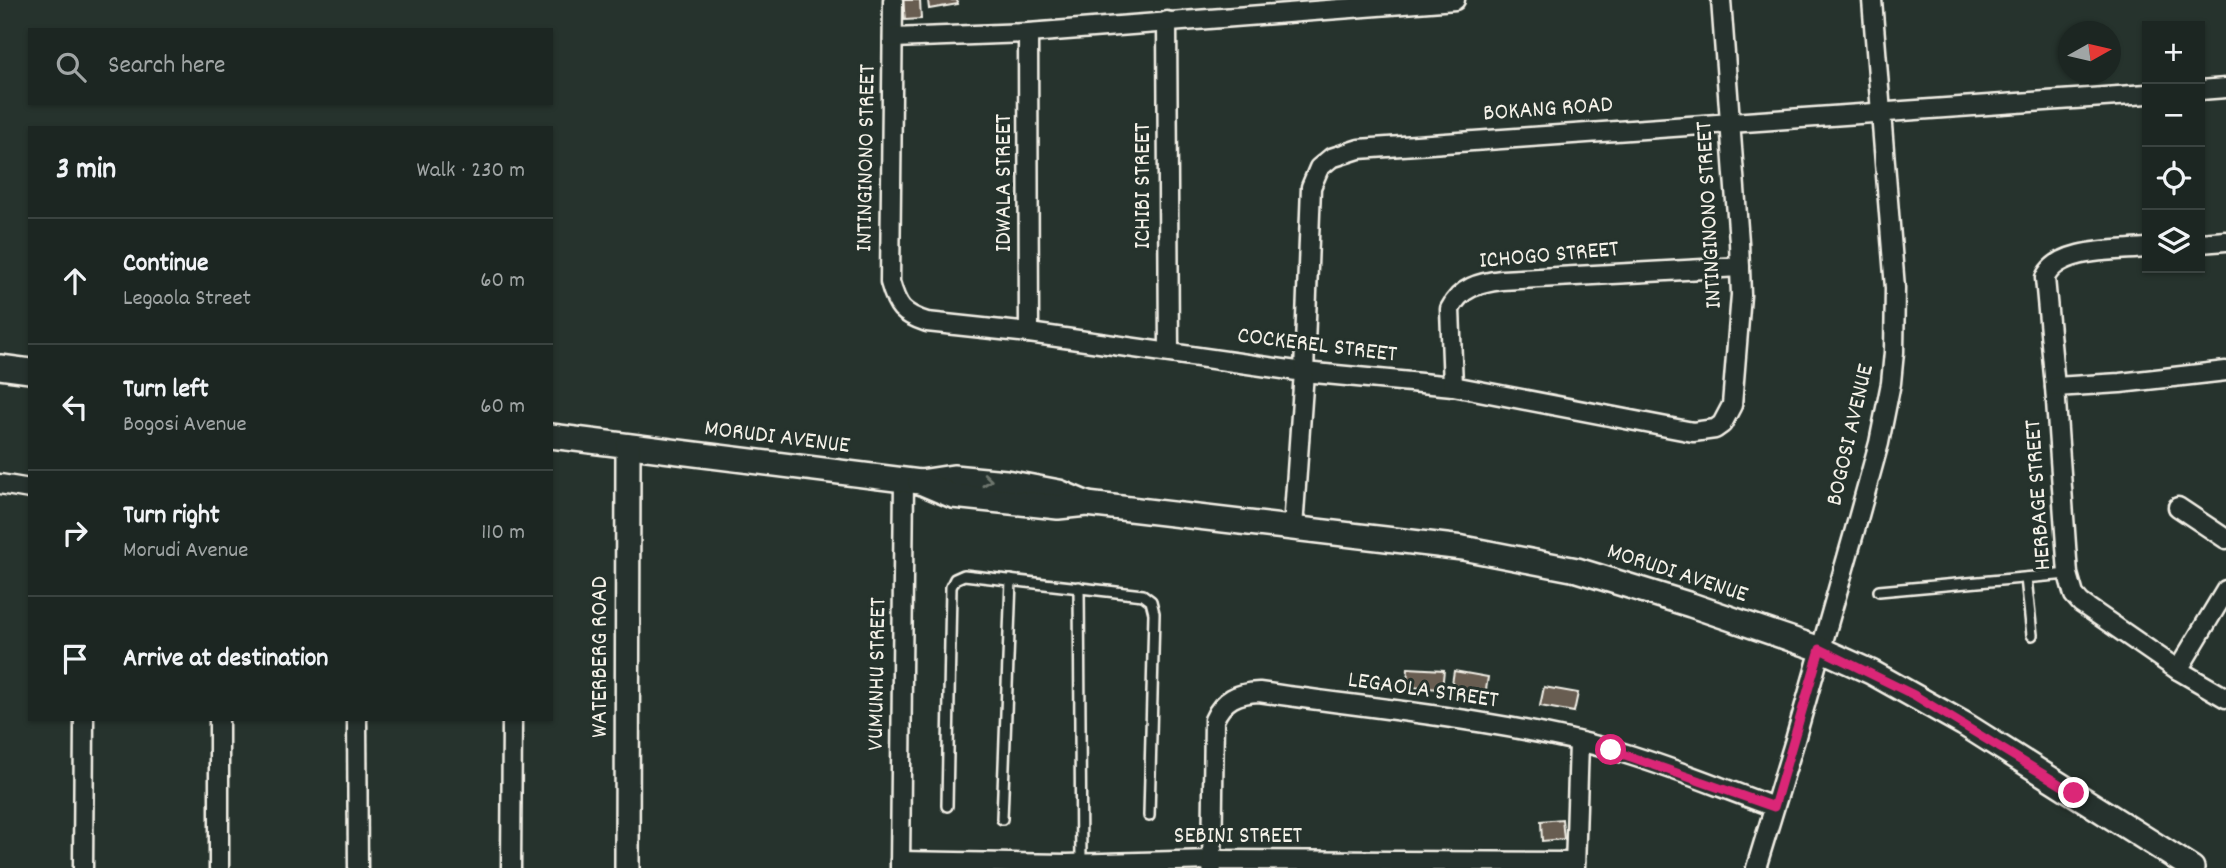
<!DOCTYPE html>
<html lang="en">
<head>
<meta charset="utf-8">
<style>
  body { margin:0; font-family:Dekko,sans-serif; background:#252e2a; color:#f1f3f6 }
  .controls { position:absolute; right:21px; top:21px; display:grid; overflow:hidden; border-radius:0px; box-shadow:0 2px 5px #0004 }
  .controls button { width:63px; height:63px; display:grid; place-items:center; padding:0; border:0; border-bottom:2px solid #3a4340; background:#1c2622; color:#f1f3f6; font:35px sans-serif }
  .compass { position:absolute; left:2058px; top:21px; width:63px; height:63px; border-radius:50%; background:#1c2622; box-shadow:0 2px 5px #0004; rotate:82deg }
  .stop { position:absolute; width:21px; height:21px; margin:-16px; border:5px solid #db2777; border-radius:50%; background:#fff }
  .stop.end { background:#db2777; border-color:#fff; box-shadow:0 2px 7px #0008 }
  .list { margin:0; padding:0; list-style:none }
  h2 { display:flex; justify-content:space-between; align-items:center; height:91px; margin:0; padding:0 28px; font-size:30px }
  h2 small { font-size:23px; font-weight:400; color:#a0a5a5 }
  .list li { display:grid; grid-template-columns:46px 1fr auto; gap:21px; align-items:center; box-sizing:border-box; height:126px; padding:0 28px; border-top:2px solid #3a4340 }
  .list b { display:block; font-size:26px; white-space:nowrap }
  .list p { margin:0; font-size:23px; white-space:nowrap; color:#a0a5a5 }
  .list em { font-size:23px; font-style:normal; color:#a0a5a5 }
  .icon { flex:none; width:38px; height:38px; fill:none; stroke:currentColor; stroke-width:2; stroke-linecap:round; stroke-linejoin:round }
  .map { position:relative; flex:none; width:2226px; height:868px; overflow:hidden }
  .search { position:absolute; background:#1c2622; box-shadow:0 2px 5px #0004; left:28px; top:28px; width:525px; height:77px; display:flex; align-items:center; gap:18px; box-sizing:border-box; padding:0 24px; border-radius:0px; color:#a0a5a5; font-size:26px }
  .panel { position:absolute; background:#1c2622; box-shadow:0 2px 5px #0004; left:28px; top:126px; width:525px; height:595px; border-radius:0px }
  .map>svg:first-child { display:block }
</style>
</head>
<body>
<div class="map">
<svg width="2226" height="868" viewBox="0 0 2226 868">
  <rect width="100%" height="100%" fill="#26332d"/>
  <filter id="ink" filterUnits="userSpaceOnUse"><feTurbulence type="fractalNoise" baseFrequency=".0143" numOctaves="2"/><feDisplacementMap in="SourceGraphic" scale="14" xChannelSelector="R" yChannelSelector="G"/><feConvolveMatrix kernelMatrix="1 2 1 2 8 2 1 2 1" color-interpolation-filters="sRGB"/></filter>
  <g filter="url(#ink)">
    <g fill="#675d51" stroke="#f4f1e8" stroke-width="2">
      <path d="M903,0H920L921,19L905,20Z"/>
      <path d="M928,0H957L958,4L929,9Z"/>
      <path d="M1408,668L1444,670L1442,689L1407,687Z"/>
      <path d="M1454,671L1488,677L1485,696L1451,690Z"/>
      <path d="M1544,687L1578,693L1574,712L1540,706Z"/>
      <path d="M1562,819L1564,839L1542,841L1541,821Z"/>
    </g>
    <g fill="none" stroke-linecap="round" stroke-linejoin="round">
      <g stroke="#f4f1e8" stroke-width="14">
        <g id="service">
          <path d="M2026,578L2032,635"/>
          <path d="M1079,587L1081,863"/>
          <path d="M1879,591L2068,574"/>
          <path d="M947,806L951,587L955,579L964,575L1143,595L1151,601L1154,613L1149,816"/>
          <path d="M1002,819L1011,580"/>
        </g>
      </g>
      <g stroke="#f4f1e8" stroke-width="23">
        <g id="minor">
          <path d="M893,0L890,282C897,307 902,314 927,322L1029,333L1304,372L1453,386L1693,432L1715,429L1722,424L1732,405L1741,295L1739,242L1721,0"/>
          <path d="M1167,21L1169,351"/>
          <path d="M1028,33L1029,333"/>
          <path d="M893,38L1028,33L1455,0"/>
          <path d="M2200,90L2226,88"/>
          <path d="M2200,243L2226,241"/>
          <path d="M2147,248C2118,251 2058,247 2045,278L2055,387L2068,574L2074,595L2081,603L2178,670L2226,698"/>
          <path d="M1453,386L1450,309C1461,287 1479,283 1502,280L1740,267"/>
          <path d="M2055,387L2120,383L2226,371"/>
          <path d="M0,484L30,489"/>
          <path d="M2178,507L2226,539"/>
          <path d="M1293,528L1304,372L1311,187L1319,168L1331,158L1359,149L2147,94"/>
          <path d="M2178,670L2226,590"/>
          <path d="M357,719L358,868"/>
          <path d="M900,861L1067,864L1212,860L1575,862"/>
          <path d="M83,868L84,719"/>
          <path d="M219,868V719"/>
          <path d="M511,868L512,719"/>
          <path d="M900,868L904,481"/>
          <path d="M1212,868L1214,720C1223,699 1238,693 1259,692C1377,709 1498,719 1613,750C1667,765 1721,788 1774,807"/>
          <path d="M1575,868L1579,743"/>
          <path d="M1756,868L1795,740L1858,519L1879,443L1891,383L1894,352L1895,288L1872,0"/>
        </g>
      </g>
      <g stroke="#f4f1e8" stroke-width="28">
        <g id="tertiary">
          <path d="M0,367L30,371"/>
          <path d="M551,436L920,482L953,477L1006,482L1059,492L1085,503"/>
          <path d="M920,482L953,496L1058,507L1087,504L1463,548L1577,570L1691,605L1820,649L1871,672L1964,724L2192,868"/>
          <path d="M627,868L628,446"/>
        </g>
      </g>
      <use href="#service" stroke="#26332d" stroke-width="9"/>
      <use href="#minor" stroke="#26332d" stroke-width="18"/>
      <use href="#tertiary" stroke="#26332d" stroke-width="23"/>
    </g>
    <defs><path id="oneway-chevron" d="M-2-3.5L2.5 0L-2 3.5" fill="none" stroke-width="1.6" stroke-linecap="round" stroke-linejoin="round" transform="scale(1.75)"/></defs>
    <use stroke="#6e766e" href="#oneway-chevron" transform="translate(987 480) rotate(6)"/>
  </g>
  <g fill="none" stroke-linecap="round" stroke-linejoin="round" filter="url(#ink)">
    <path stroke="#db2777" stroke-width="9" d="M1611,750L1774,807L1820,649L1914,695L2074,793"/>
  </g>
  <g text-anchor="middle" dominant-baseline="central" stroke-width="6" stroke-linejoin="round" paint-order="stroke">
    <g font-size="24" fill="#f4f1e8" stroke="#26332d">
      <text transform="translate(1548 110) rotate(-4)">BOKANG ROAD</text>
      <text transform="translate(867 158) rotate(-89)">INTINGINONO STREET</text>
      <text transform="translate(1005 183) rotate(-90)">IDWALA STREET</text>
      <text transform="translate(1144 186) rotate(-90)">ICHIBI STREET</text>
      <text transform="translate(1710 215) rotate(-93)">INTINGINONO STREET</text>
      <text transform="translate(1549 256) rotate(-5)">ICHOGO STREET</text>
      <text transform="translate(1317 346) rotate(7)">COCKEREL STREET</text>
      <text transform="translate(1851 435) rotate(-77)">BOGOSI AVENUE</text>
      <text transform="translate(777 438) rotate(7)">MORUDI AVENUE</text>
      <text transform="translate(2039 495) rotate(-94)">HERBAGE STREET</text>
      <text transform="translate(1677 574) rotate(18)">MORUDI AVENUE</text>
      <text transform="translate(601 657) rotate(-90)">WATERBERG ROAD</text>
      <text transform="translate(878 674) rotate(-89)">VUMUNHU STREET</text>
      <text transform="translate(1423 691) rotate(8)">LEGAOLA STREET</text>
      <text x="1238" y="837">SEBINI STREET</text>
    </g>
  </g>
</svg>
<div class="controls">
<button>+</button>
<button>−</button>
<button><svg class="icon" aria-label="locate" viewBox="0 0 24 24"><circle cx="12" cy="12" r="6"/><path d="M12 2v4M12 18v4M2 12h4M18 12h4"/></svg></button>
<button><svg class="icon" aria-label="layers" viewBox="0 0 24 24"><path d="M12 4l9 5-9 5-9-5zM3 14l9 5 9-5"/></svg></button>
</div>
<svg class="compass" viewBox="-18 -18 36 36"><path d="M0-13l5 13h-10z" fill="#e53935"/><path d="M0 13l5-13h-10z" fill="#a0a5a5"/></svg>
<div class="stop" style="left:1611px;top:750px"></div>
<div class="stop end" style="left:2074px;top:793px"></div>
<div class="search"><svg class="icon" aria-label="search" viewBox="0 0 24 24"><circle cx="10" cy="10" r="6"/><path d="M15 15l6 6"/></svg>Search here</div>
<section class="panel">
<h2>3 min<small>Walk · 230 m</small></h2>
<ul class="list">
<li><svg class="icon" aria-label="ahead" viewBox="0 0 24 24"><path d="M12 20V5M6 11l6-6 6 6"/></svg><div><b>Continue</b><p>Legaola Street</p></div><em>60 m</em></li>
<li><svg class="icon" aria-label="left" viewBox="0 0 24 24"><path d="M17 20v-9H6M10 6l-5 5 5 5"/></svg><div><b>Turn left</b><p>Bogosi Avenue</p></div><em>60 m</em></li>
<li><svg class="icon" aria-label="right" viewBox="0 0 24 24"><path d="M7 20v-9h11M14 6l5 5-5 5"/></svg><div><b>Turn right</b><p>Morudi Avenue</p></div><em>110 m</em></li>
<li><svg class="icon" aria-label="arrive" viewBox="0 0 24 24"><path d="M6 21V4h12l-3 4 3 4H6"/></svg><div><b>Arrive at destination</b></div></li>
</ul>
</section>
</div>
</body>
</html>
